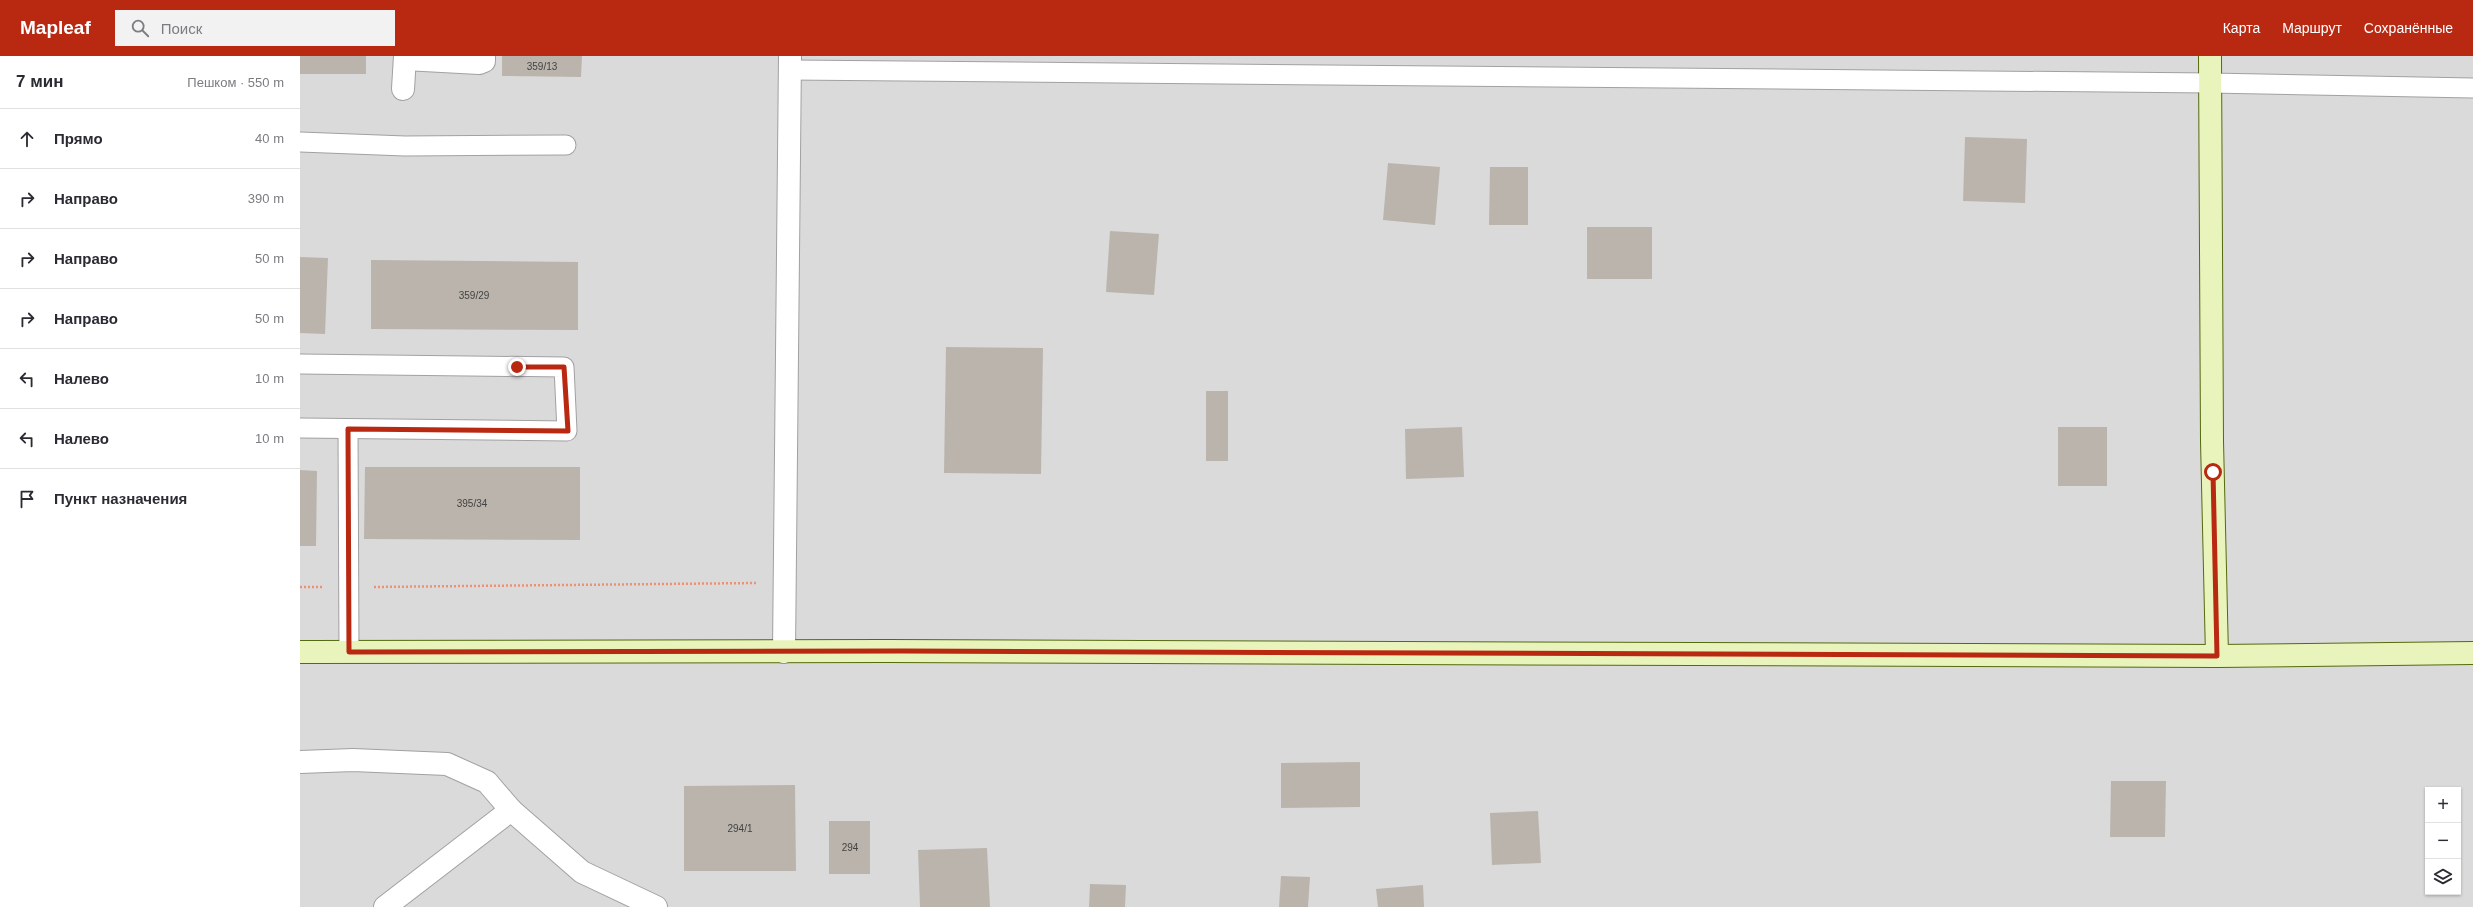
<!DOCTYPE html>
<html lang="ru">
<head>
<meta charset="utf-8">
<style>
  body { margin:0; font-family:Helvetica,sans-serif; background:#f2f2f3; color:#2b2b33 }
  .controls { position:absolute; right:12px; bottom:12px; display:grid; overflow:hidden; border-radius:0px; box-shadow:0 1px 3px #0004 }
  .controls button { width:36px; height:36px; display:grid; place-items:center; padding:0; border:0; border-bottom:1px solid #e1e1e2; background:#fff; color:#2b2b33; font:20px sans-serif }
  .stop { position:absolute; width:12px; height:12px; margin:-9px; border:3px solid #b92811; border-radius:50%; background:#fff }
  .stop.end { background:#b92811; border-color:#fff; box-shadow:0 1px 4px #0008 }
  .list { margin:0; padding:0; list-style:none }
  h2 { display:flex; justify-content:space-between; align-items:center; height:52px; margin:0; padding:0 16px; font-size:17px }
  h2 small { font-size:13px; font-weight:400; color:#7c7c81 }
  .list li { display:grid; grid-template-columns:26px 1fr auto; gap:12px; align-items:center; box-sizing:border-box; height:60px; padding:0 16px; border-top:1px solid #e1e1e2 }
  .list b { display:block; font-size:15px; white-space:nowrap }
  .list em { font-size:13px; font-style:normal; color:#7c7c81 }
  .icon { flex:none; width:22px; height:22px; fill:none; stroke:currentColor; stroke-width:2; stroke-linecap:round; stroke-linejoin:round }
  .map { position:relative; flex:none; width:2173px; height:851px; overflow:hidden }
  header { display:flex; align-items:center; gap:24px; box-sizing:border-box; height:56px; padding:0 20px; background:#b92811; color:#fff }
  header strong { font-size:19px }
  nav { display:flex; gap:22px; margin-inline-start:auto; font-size:14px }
  .search { width:280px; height:36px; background:#f2f2f3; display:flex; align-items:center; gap:10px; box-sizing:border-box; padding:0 14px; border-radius:0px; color:#7c7c81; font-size:15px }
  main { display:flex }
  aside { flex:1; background:#fff }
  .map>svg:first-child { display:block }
</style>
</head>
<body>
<header>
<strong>Mapleaf</strong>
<div class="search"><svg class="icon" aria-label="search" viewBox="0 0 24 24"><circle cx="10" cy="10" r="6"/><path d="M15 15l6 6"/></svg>Поиск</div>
<nav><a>Карта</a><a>Маршрут</a><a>Сохранённые</a></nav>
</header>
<main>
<aside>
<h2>7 мин<small>Пешком · 550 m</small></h2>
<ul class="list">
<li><svg class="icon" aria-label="ahead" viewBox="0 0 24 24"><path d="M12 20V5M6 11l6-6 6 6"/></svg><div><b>Прямо</b></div><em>40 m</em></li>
<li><svg class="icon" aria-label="right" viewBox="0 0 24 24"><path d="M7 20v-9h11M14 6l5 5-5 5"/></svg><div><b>Направо</b></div><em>390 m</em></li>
<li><svg class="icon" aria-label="right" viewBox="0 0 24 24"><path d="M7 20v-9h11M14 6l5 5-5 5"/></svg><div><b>Направо</b></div><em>50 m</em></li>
<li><svg class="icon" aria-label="right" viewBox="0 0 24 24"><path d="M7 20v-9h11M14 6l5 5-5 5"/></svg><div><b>Направо</b></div><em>50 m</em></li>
<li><svg class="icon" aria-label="left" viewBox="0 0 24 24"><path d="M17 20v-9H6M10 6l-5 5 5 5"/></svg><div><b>Налево</b></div><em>10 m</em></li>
<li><svg class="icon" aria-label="left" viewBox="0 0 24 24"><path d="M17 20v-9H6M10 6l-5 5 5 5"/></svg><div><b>Налево</b></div><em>10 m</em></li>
<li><svg class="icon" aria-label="arrive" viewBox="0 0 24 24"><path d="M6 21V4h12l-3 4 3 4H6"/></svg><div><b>Пункт назначения</b></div></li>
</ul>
</aside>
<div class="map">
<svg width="2173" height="851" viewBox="0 0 2173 851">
  <rect width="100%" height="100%" fill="#edece4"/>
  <path fill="#dbdada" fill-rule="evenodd" d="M0,0H2173V851H0ZM2128,734H2158V836H2128Z"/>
  <g fill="#bab4ad">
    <rect x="0" y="0" width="66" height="18"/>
    <path d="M202,0H282L281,21L202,20Z"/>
    <path d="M1665,81L1727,83L1725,147L1663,145Z"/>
    <path d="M1088,107L1140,111L1135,169L1083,164Z"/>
    <path d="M1190,111H1228V169H1189Z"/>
    <rect x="1287" y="171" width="65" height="52"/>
    <path d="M810,175L859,178L854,239L806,236Z"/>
    <path d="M0,201L28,202L25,278L0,277Z"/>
    <path d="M71,204L278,206V274L71,273Z"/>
    <path d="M646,291L743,292L741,418L644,417Z"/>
    <rect x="906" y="335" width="22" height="70"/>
    <path d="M1162,371L1164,421L1106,423L1105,373Z"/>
    <rect x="1758" y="371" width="49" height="59"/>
    <path d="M65,411H280V484L64,483Z"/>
    <path d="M0,414L17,415L16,490H0Z"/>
    <path d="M1060,706V751L981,752V707Z"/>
    <path d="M1811,725H1866L1865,781H1810Z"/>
    <path d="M495,729L496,815H384V730Z"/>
    <path d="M1238,755L1241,807L1192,809L1190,757Z"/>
    <rect x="529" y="765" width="41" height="53"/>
    <path d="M687,792L690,851H620L618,794Z"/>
    <path d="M981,820L1010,821L1008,851H979Z"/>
    <path d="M790,828L826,829L825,851H789Z"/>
    <path d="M1123,829L1124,851H1078L1076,833Z"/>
  </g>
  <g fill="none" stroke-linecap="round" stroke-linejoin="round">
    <g stroke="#a1a1a1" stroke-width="21">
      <g id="lane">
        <path d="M490,14L1910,27L2173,32"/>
        <path d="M0,86L105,90L266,89"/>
        <path d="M0,308L264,311L267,375L0,372"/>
        <path d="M48,373L49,596"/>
      </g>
    </g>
    <g stroke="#a1a1a1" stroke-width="24">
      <g id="street">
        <path d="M105,3L179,7L184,5V0"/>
        <path d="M103,33L105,0"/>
        <path d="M484,596L490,0"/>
        <path d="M0,706L53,704L147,708L187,726L211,754L282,816L356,851"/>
        <path d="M85,851L211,754"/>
      </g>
    </g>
    <g stroke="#546a0e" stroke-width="24">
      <g id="secondary">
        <path d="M1910,0L1912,385L1917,600"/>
        <path d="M0,596L587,595L1917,600L2173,597"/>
      </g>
    </g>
    <g stroke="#ed9175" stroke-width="2.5" stroke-dasharray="2 2" stroke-linecap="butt">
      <path d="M0,531H23"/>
      <path d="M74,531L457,527"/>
    </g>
    <use href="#lane" stroke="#fff" stroke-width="19"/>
    <use href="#street" stroke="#fff" stroke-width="22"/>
    <use href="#secondary" stroke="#e9f4bc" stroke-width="22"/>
  </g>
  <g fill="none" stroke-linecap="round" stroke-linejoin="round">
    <path stroke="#b92811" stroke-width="5" d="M217,311H264L268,375L48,373L49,596L603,595L1917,600L1913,416"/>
  </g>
  <g text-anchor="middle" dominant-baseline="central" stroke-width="4" stroke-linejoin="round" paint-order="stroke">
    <g font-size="10" fill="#444341">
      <text x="242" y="10">359/13</text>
      <text x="174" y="239">359/29</text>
      <text x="172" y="447">395/34</text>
      <text x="440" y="772">294/1</text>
      <text x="550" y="791">294</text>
    </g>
  </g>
</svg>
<div class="controls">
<button>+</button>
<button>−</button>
<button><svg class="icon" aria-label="layers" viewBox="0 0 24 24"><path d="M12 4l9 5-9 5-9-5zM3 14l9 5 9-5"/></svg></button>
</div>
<div class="stop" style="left:1913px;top:416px"></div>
<div class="stop end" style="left:217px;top:311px"></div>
</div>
</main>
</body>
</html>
